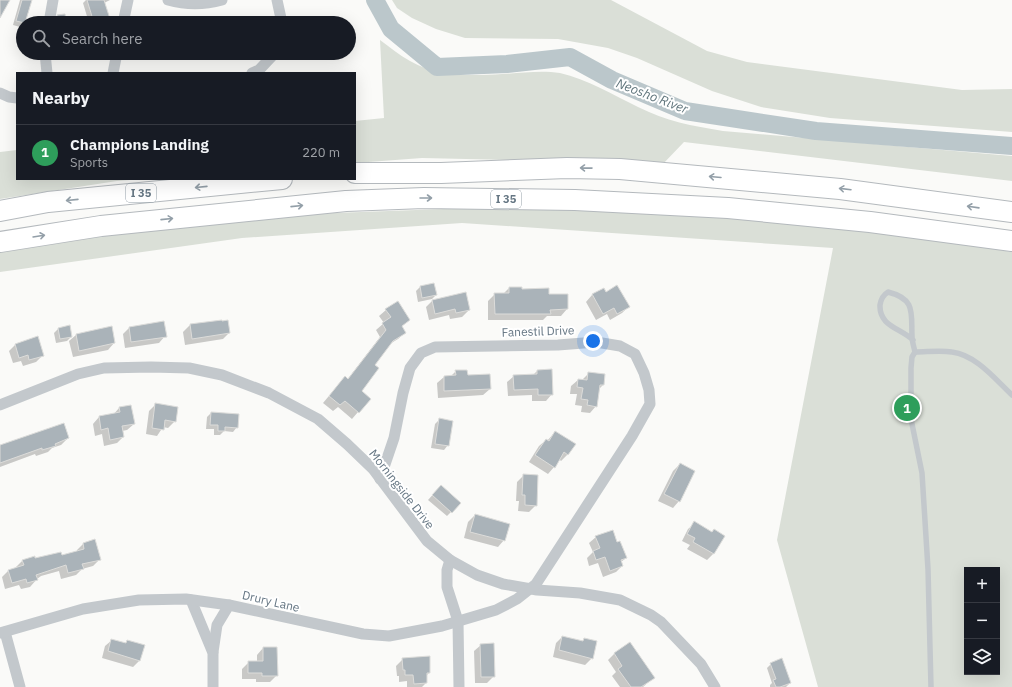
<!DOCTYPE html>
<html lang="en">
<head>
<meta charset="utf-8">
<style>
  body { margin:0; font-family:"IBM Plex Sans",sans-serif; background:#20242c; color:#f1f3f6 }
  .controls { position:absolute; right:12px; bottom:12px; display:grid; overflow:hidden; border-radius:0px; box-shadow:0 4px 16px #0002 }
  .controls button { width:36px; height:36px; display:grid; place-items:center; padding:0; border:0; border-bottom:1px solid #363941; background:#171b24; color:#f1f3f6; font:20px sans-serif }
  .you { position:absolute; left:593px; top:341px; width:14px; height:14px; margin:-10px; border:3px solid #fff; border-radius:50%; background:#1a73e8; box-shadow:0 0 0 6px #1a73e833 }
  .badge { display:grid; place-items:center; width:26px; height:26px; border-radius:50%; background:#db2777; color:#fff; font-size:13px; font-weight:700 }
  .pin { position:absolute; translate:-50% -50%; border:2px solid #fff; box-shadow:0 1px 4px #0006 }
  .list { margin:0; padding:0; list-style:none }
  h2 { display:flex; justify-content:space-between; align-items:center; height:52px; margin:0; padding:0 16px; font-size:17px }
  h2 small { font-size:13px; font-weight:400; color:#9ea1a6 }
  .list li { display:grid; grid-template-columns:26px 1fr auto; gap:12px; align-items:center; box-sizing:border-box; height:56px; padding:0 16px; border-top:1px solid #363941 }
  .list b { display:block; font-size:15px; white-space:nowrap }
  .list p { margin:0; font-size:13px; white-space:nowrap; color:#9ea1a6 }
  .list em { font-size:13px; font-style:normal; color:#9ea1a6 }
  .icon { flex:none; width:22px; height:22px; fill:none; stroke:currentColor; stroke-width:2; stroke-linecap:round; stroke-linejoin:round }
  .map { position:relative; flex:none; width:1012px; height:687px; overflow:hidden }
  .search { position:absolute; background:#171b24; box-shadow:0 4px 16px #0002; left:16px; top:16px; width:340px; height:44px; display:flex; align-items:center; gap:10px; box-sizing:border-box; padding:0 14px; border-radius:22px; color:#9ea1a6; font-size:15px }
  .panel { position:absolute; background:#171b24; box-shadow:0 4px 16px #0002; left:16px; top:72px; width:340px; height:108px; border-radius:0px }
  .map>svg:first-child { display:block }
</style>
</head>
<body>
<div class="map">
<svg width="1012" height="687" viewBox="0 0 1012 687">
  <rect width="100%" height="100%" fill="#fafaf8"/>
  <g fill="#dadfd7" fill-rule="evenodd">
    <path d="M392,0H611L707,51L747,62L962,90L1012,89V132L830,118L761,107L712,91L637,58L608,48L558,39L465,38L436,29L412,18L397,8Z"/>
    <path d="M380,40C390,47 399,55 410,61C437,77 471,76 502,74C521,73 541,70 560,73C587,79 613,95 638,107C666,121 692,126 723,131L1012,156V181L684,142L661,166L606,162L422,158L355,163V121L384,118Z"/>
    <path d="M17,150V179H142L117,181L0,199V152Z"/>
    <path d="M471,208H545L751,219L842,228L930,239L1012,252V687H818L777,540L833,248L462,223L242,238L0,272V250L77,237L279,215ZM967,570H997V672H967Z"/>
  </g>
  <g fill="#0003">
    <path d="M20,0H31L24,23L20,27L13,25Z"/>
    <path d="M86,0H110L104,3L109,19L105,23H89L83,3Z"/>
    <path d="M58,16L65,23H54V21Z"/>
    <path d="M434,284L436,295L432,299L418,302L416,291L420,287Z"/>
    <path d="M509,288L548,295H567V309L561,316H547L543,320H488V301L495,294H503Z"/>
    <path d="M603,289L605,293L629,306L622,313L610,320L607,314L596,320L586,302L592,295Z"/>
    <path d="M432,301L469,310L462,317L450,319L449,315L429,320L426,307Z"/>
    <path d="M386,310L409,320L401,327L405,332L398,339L388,345L373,365L361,391L358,412L352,419L338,407L333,411L323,403L339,384L347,380L380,337L376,330L384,323L379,316Z"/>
    <path d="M227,321L229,333L223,339L185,345L183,332L190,325Z"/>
    <path d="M111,328L114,343L108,350L73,357L69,341L76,335Z"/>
    <path d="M129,328L165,336L159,343L125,348L123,334Z"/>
    <path d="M58,329L71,337L67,341L56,343L54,333Z"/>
    <path d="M15,345L43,355L36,362L23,366L21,361L13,363L9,351Z"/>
    <path d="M456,371L467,376L490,389L483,395L438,398L437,383L444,377L451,376Z"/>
    <path d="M537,371L552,394L546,401H532V395L508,396L507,382L514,376L533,375Z"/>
    <path d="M589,373L603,385L599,389L596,406L590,413L581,412L582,406L575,405L577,394H570L571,386L578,380H582Z"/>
    <path d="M156,404L175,421L168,428L163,427L157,436L146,434L149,411Z"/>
    <path d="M119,408L134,424L127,430L122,431L123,437L117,443L104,446L102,434L95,436L93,424L99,417L113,415Z"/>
    <path d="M211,413L237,427L233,432L224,431L220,435H214V429H206L207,417Z"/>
    <path d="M439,420L448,445L444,450L431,448L435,424Z"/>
    <path d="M555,432L568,454L561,461L559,459L554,467L548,474L529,462L539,446L546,440L547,441Z"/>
    <path d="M68,438L61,445L52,448L48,452L36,456L35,454L0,467V446Z"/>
    <path d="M680,464L679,501L673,508L658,501L673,471Z"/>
    <path d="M524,475L536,505L529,512L518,511L519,501H516L517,482Z"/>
    <path d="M437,490L451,512L447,516L428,500Z"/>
    <path d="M475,515L504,540L498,547L464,538L468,522Z"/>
    <path d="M695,523L712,533L714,553L707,560L687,549L690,545L682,541L688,529Z"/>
    <path d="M596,537L616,543L626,558L621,562L622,566L616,572L603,577L598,563L589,566L587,558L593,552L589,543Z"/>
    <path d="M83,544L100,559L93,566L82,569L76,575L61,579L59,571L41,576L37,579L30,587L21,589L19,585L5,589L2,577L8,571L16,568V567L23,560L61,556L77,552V550Z"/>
    <path d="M562,637L582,642L584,639L592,658L585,665L553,657L556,643Z"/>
    <path d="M112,640L125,644L127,641L140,660L133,667L102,658L105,646Z"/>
    <path d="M630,643L654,677L643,687H620L612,676L616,672L608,660L614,654Z"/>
    <path d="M481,645L494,676L487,683H475L474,651Z"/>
    <path d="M263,648L277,675L270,682H256V679H242V669L249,662H257V655Z"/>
    <path d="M403,659L429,673L426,676V683L422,687H407V681L399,682V676H397L396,666Z"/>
    <path d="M771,664L790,683L786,687H770V685L772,683L767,668Z"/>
  </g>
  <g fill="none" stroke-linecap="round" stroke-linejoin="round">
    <path stroke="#bbc7cb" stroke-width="18" d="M375,0L391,29L437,67L507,64L570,57L612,80L685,111L816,131L1012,146"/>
  </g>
  <g fill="#aab3b9" stroke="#dcdcda">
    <path d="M0,0H10L0,18Z"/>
    <path d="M22,0H32L25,23L16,21Z"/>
    <path d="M87,0H104L110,19L94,23Z"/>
    <path d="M65,14L66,23H59L57,15Z"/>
    <path d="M434,283L437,295L422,298L420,286Z"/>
    <path d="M617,285L630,307L617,314L614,308L603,314L592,294L604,288L606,292Z"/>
    <path d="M509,287H522V289L549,288V294H568V309L550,310L551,314H495L494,293H509Z"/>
    <path d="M466,292L470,310L456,313L455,309L435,314L432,300Z"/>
    <path d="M398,301L410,320L402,326L406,333L393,341L375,365L379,368L362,391L371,399L359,413L345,401L340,405L329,396L345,376L348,379L386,330L382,323L391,317L385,309Z"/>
    <path d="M222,320V321L228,320L230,333L192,339L190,324Z"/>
    <path d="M164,321L167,337L131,342L129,327Z"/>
    <path d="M70,325L72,337L60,339L58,328Z"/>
    <path d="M112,326L115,343L79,351L76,334Z"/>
    <path d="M38,336L44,356L29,360L28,355L19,358L15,344Z"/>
    <path d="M552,369L553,395H538V389L514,390L513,375L537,374V370Z"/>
    <path d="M455,370H467L468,375L490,374L491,389L444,391V376L456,375Z"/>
    <path d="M588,372L605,374L604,385H600L597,407L587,405L588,400L581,399L583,388L577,387L578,379L587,380Z"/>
    <path d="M155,403L178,407L176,422L165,420L164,430L152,428Z"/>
    <path d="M131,405L135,424L122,426L124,437L110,440L108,428L101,430L99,416L120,412L119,407Z"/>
    <path d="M211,412L239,414L238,428L225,427V431H218V425H210Z"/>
    <path d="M439,418L453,421L449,446L435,444Z"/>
    <path d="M64,423L69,438L55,444L56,446L42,450V448L0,463V445Z"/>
    <path d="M555,431L576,444L568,455L564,452L555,468L535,455L546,439L549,441Z"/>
    <path d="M680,463L695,471L680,502L664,494Z"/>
    <path d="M523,474L538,475L537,506L525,505V495H522Z"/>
    <path d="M441,485L461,503L452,513L432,495Z"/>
    <path d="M475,514L510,524L505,541L470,532Z"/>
    <path d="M694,521L712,532L714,529L725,536L714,554L693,542L695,538L687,534Z"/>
    <path d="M613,530L617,542L620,541L627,558L621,560L623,566L610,571L605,557L596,560L593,551L600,548L595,536Z"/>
    <path d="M95,539L101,560L82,564L84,569L68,573L66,565L36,575L38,580L27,583L26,579L12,583L8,570L24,565L22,560L35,556V558L61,552L62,555L84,549L83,543Z"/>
    <path d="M562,636L583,641L584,638L597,641L593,659L559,650Z"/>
    <path d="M111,639L126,643L127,640L145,645L140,661L108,651Z"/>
    <path d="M630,642L655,678L641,687H631L618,669L622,666L614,653Z"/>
    <path d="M494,643L495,677H481L480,644Z"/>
    <path d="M263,647H277L278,676H262V673H248V661H263Z"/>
    <path d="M430,656V673H427V683L414,684L413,675H405V670H403L402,658Z"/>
    <path d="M782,658L791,683L780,687H776L773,680L776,679L770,663Z"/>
  </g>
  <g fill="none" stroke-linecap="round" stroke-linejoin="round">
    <g stroke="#b4b9bd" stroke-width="22">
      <g id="highway">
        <path d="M355,173H441L567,168L620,169L840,189L1012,212"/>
        <path d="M0,211L48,202L282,179"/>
        <path d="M0,242L101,226L346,201L424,198L575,200L728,208L870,222L1012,241"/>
      </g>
    </g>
    <g stroke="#c3c8cc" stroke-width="5.5">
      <path d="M913,340C900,328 879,326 880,305C881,299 883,295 888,292C916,299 911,313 912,336C912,342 914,347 915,352C927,352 940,350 952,352C976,355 995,379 1012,395"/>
      <path d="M915,352L912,357L911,368V419L922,473L928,569L931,687"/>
    </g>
    <g stroke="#c3c8cc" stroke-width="11">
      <path d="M168,0C186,5 204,5 222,0"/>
      <path d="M277,0L282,23"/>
      <path d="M49,23L53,0"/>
      <path d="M123,23L128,0"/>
      <path d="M45,53L47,73"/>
      <path d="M113,73L117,53"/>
      <path d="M252,73L259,70L275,53"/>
      <path d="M0,93L9,97L17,98"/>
      <path d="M0,405L78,374L104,368L151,367L189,368L222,375L269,393L318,419L347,444L373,469L427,541L450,560L477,575L503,584L537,590L580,593L620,600L651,615L661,622L701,664L715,687"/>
      <path d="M450,560L447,570V587L458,621L459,687"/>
      <path d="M191,600L213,653V687"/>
      <path d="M5,632L20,687"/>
      <path d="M0,633L83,609L139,600L186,599L229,605L363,634L389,636L442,626L496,610L517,599L536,584L632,436L650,404L649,390L644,373L635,354L620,346L596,342L558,345L435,347L421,353L410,368L403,393L394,438L380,479"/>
      <path d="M213,652L217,625L229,605"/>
    </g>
    <use href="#highway" stroke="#fff" stroke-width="20"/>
  </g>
  <defs><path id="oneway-shaft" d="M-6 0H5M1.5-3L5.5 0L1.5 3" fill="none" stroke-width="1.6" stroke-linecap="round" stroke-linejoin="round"/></defs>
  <g stroke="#939fa8">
    <use href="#oneway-shaft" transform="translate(586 168) rotate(-179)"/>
    <use href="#oneway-shaft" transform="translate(715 177) rotate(-175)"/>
    <use href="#oneway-shaft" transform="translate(201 187) rotate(174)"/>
    <use href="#oneway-shaft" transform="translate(845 189) rotate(-173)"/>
    <use href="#oneway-shaft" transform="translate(426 198)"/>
    <use href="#oneway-shaft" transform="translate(72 200) rotate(174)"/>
    <use href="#oneway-shaft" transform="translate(297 206) rotate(-6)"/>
    <use href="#oneway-shaft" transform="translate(973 207) rotate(-172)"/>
    <use href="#oneway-shaft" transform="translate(167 219) rotate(-6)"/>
    <use href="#oneway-shaft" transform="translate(39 236) rotate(-9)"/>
  </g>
  <g text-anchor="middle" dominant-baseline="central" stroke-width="4" stroke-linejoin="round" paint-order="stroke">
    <g fill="#fff" stroke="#939fa8" stroke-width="1">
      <rect x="126" y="184" width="30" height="18" rx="3"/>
      <rect x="491" y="190" width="30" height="18" rx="3"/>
    </g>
    <g font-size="11" font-weight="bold" fill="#657683">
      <text x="141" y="193">I 35</text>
      <text x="506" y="199">I 35</text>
    </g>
    <g font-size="12" fill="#657683" stroke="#fff">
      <text transform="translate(538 331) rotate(-2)">Fanestil Drive</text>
      <text transform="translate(402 489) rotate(52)">Morningside Drive</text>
      <text transform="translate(271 601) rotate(13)">Drury Lane</text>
    </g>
    <g font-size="13" font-style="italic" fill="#60757c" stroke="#fff">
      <text transform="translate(652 96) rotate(21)">Neosho River</text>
    </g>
  </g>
</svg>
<div class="controls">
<button>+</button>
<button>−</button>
<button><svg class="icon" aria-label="layers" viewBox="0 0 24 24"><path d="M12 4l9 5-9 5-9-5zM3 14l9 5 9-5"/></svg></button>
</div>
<div class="you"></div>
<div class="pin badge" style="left:907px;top:408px;background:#2e9e5b">1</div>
<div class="search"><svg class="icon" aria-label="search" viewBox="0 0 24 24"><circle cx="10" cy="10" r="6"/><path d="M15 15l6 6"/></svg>Search here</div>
<section class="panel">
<h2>Nearby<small></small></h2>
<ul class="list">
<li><span class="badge" style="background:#2e9e5b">1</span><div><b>Champions Landing</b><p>Sports</p></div><em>220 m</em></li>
</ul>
</section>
</div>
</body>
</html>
